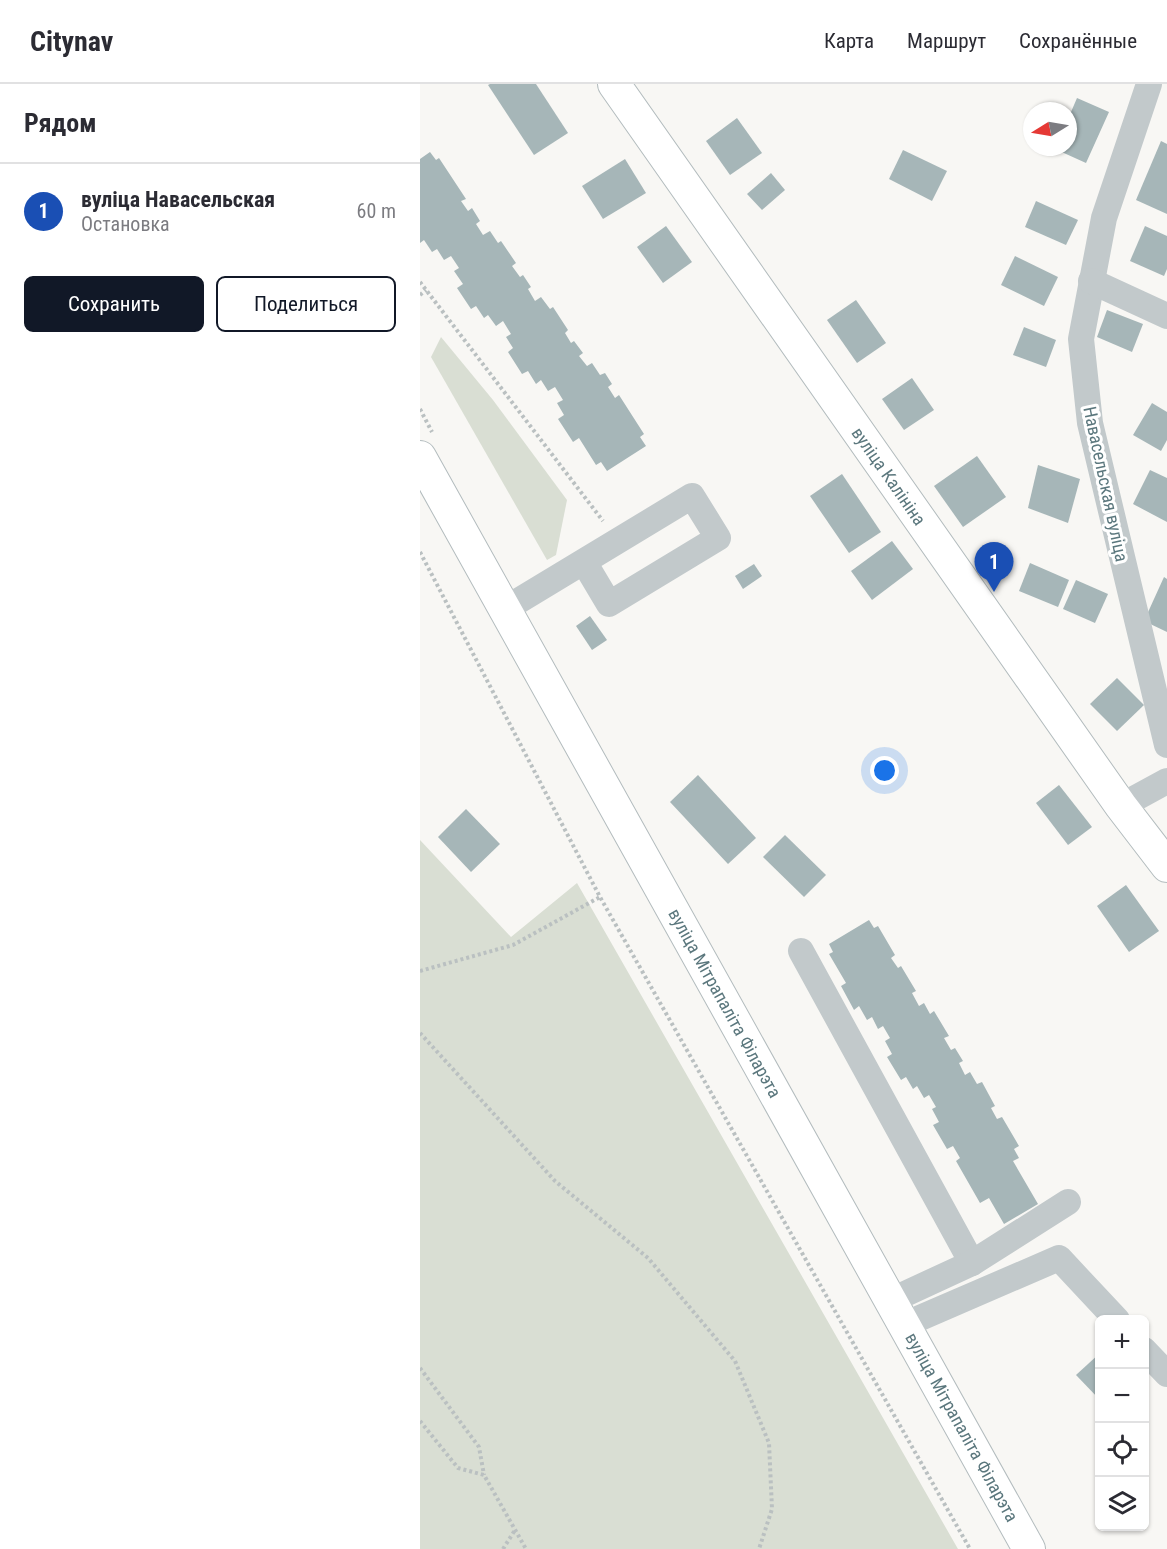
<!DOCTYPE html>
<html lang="ru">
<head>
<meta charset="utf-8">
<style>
  body { margin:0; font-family:"Roboto Condensed",sans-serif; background:#f2f2f3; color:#2b2b33 }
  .controls { position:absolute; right:18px; bottom:18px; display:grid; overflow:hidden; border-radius:9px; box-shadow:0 2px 4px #0004 }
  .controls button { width:54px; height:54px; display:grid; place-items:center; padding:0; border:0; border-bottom:2px solid #e1e1e2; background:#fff; color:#2b2b33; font:30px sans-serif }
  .compass { position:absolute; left:603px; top:18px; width:54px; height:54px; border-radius:50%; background:#fff; box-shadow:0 2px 4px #0004; rotate:259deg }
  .you { position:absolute; left:465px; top:687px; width:21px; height:21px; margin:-15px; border:4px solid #fff; border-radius:50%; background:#1a73e8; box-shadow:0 0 0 9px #1a73e833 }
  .badge { display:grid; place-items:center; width:39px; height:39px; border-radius:50%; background:#111827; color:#fff; font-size:20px; font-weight:700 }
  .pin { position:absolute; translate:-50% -50px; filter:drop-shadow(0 2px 3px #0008) }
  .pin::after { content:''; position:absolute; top:32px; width:21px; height:18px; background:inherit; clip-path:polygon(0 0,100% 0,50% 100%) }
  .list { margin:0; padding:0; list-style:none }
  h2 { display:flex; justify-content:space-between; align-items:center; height:78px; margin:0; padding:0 24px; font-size:26px }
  h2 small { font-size:20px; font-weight:400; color:#7c7c81 }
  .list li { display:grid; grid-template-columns:39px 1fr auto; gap:18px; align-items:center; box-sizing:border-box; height:96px; padding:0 24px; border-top:2px solid #e1e1e2 }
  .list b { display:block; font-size:22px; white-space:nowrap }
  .list p { margin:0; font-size:20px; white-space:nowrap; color:#7c7c81 }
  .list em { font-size:20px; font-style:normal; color:#7c7c81 }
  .actions { display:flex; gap:12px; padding:18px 24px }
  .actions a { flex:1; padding:14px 0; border:2px solid #111827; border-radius:9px; text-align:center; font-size:21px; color:#111827 }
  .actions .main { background:#111827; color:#fff }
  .icon { flex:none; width:33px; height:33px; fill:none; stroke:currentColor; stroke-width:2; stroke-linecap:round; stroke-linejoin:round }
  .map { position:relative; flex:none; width:747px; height:1465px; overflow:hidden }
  header { display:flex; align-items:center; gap:36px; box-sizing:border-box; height:84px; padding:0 30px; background:#fff; border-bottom:2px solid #e1e1e2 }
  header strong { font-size:28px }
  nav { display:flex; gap:33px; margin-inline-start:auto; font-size:21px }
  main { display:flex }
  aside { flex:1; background:#fff }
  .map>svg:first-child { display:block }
</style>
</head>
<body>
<header>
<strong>Citynav</strong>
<nav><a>Карта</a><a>Маршрут</a><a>Сохранённые</a></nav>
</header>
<main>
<aside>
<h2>Рядом<small></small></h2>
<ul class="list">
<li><span class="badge" style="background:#1a4fb4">1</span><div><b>вуліца Навасельская</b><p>Остановка</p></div><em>60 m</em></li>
</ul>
<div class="actions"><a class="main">Сохранить</a><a>Поделиться</a></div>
</aside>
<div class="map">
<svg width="747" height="1465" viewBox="0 0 747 1465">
  <rect width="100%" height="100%" fill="#f8f7f4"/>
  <g fill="#d9ded3">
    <path d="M21,253L73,316L147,416L136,471L127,476L11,273Z"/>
    <path d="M0,756L91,853L157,799L538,1465H0Z"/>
  </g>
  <g fill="#a6b6b8">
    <path d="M70,0H116L148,49L114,71L68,1Z"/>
    <path d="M657,14L689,28L666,79L635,65L636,63H648V35Z"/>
    <path d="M317,34L342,69L310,91L286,57Z"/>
    <path d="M741,57L747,60V130L716,116Z"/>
    <path d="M483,66L527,87L512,117L469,95Z"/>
    <path d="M10,68L16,76L19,74L46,115L41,117L48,127L52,124L60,137L56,140L63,151L70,147L78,159L81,157L96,179L92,182L100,193L103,191L111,203L108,205L115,217L121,213L130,225L133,223L148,246L145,249L151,259L154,257L163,269L159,272L167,282L172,279L180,291L185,289L192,300L188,303L195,314L199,311L224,350L220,353L226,362L187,387L181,378L176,381L159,354L153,358L138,335L144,331L137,319L143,316L135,303L128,307L121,296L116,300L108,287L102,290L88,268L93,264L86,253L91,250L83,237L76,242L68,231L64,234L56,222L51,225L37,204L43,200L34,187L39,184L31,172L24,176L17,165L12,168L4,156L0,159V75Z"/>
    <path d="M205,75L226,109L183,135L162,102Z"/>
    <path d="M351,89L365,106L342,126L327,110Z"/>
    <path d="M616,117L658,136L646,161L605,143Z"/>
    <path d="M246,142L272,178L243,199L217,163Z"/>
    <path d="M725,142L747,152V185L744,192L710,177Z"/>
    <path d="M595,172L638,193L624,222L581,201Z"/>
    <path d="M436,216L466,259L437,279L407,236Z"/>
    <path d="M687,226L723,240L712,268L677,253Z"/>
    <path d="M604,243L636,256L626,283L593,271Z"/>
    <path d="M492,294L514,326L484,346L462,315Z"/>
    <path d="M732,319L747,328V356L741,367L713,351Z"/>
    <path d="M557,372L586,413L543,443L514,402Z"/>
    <path d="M618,381L660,395L648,439L608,424Z"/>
    <path d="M730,386L747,394V438L713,420Z"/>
    <path d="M422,390L461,448L429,469L390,412Z"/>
    <path d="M472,457L493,485L452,516L431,487Z"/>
    <path d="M610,479L649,496L638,523L599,507Z"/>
    <path d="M334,480L342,492L323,505L315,492Z"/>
    <path d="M744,493L747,495V548L724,537Z"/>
    <path d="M656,496L688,510L675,539L643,525Z"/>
    <path d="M170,532L187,556L172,566L156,542Z"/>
    <path d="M697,594L724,621L697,647L670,620Z"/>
    <path d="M278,691L336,754L308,780L250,718Z"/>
    <path d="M639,701L672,743L648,761L616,719Z"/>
    <path d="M46,725L80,760L51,788L18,753Z"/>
    <path d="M365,751L406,791L384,813L343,773Z"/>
    <path d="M706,801L739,847L709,868L677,822Z"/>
    <path d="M449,836L454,844L458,842L475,871L471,874L478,884L481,882L496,907L492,909L499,922L504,919L510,930L514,927L529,952L524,954L531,966L535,964L543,977L539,979L545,991L550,988L557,1000L562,998L575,1022L571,1024L577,1035L582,1033L599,1062L594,1065L599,1074L593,1077L618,1120L584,1140L569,1114L560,1119L536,1077L540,1074L533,1062L527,1065L513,1041L519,1038L512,1025L516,1023L509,1011L504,1014L497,1002L493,1005L486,993L481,996L467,973L472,970L465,957L470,954L463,942L458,945L452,933L447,936L439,922L434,926L421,902L426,899L409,870L413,868L409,860Z"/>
    <path d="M680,1269V1316L656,1291Z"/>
  </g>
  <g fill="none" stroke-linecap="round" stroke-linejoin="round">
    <g stroke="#b3bcbe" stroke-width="34">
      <g id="major">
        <path d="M194,0L701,722L747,782"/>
        <path d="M0,373L609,1465"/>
      </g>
    </g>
    <g stroke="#bac0c1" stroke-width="4" stroke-dasharray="3 3" stroke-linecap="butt">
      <path d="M0,198L183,437"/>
      <path d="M0,211L6,206"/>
      <path d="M0,325L12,348"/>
      <path d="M0,468L180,813L550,1465"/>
      <path d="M0,887L93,861L180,813"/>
      <path d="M0,949L135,1097L228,1174L315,1277L349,1359L352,1425L339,1465"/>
      <path d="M0,1284L59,1363L64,1391"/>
      <path d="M0,1337L38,1384L64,1391L106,1465"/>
      <path d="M83,1465L95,1446"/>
    </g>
    <g stroke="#c2c9cb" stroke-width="26">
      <path d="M729,0L684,134L661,255L670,339L747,661"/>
      <path d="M671,197L747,232"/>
      <path d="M85,525L272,412L298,454L189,520L164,478"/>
      <path d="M701,722L747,697"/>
      <path d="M381,867L552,1179"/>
      <path d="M472,1216L552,1179L648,1118"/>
      <path d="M486,1242L500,1234L639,1174L697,1236"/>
      <path d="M724,1266L747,1290"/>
    </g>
    <use href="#major" stroke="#fff" stroke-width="32"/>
  </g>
  <g text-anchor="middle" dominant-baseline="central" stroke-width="6" stroke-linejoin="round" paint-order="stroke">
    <g font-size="18" fill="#5b777d" stroke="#fff">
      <text transform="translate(469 392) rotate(55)">вуліца Калініна</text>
      <text transform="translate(686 400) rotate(78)">Навасельская вуліца</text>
      <text transform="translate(305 919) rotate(61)">вуліца Мітрапаліта Філарэта</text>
      <text transform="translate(542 1343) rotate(61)">вуліца Мітрапаліта Філарэта</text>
    </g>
  </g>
</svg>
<div class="controls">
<button>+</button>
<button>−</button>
<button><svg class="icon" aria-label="locate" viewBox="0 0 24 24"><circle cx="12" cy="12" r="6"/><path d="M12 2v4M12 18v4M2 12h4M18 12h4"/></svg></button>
<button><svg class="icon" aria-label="layers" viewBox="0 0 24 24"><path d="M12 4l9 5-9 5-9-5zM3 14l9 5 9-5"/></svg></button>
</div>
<svg class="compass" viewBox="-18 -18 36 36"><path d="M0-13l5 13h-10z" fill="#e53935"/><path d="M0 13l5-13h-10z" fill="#7c7c81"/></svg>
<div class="you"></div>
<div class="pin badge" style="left:574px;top:508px;background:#1a4fb4">1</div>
</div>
</main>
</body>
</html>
